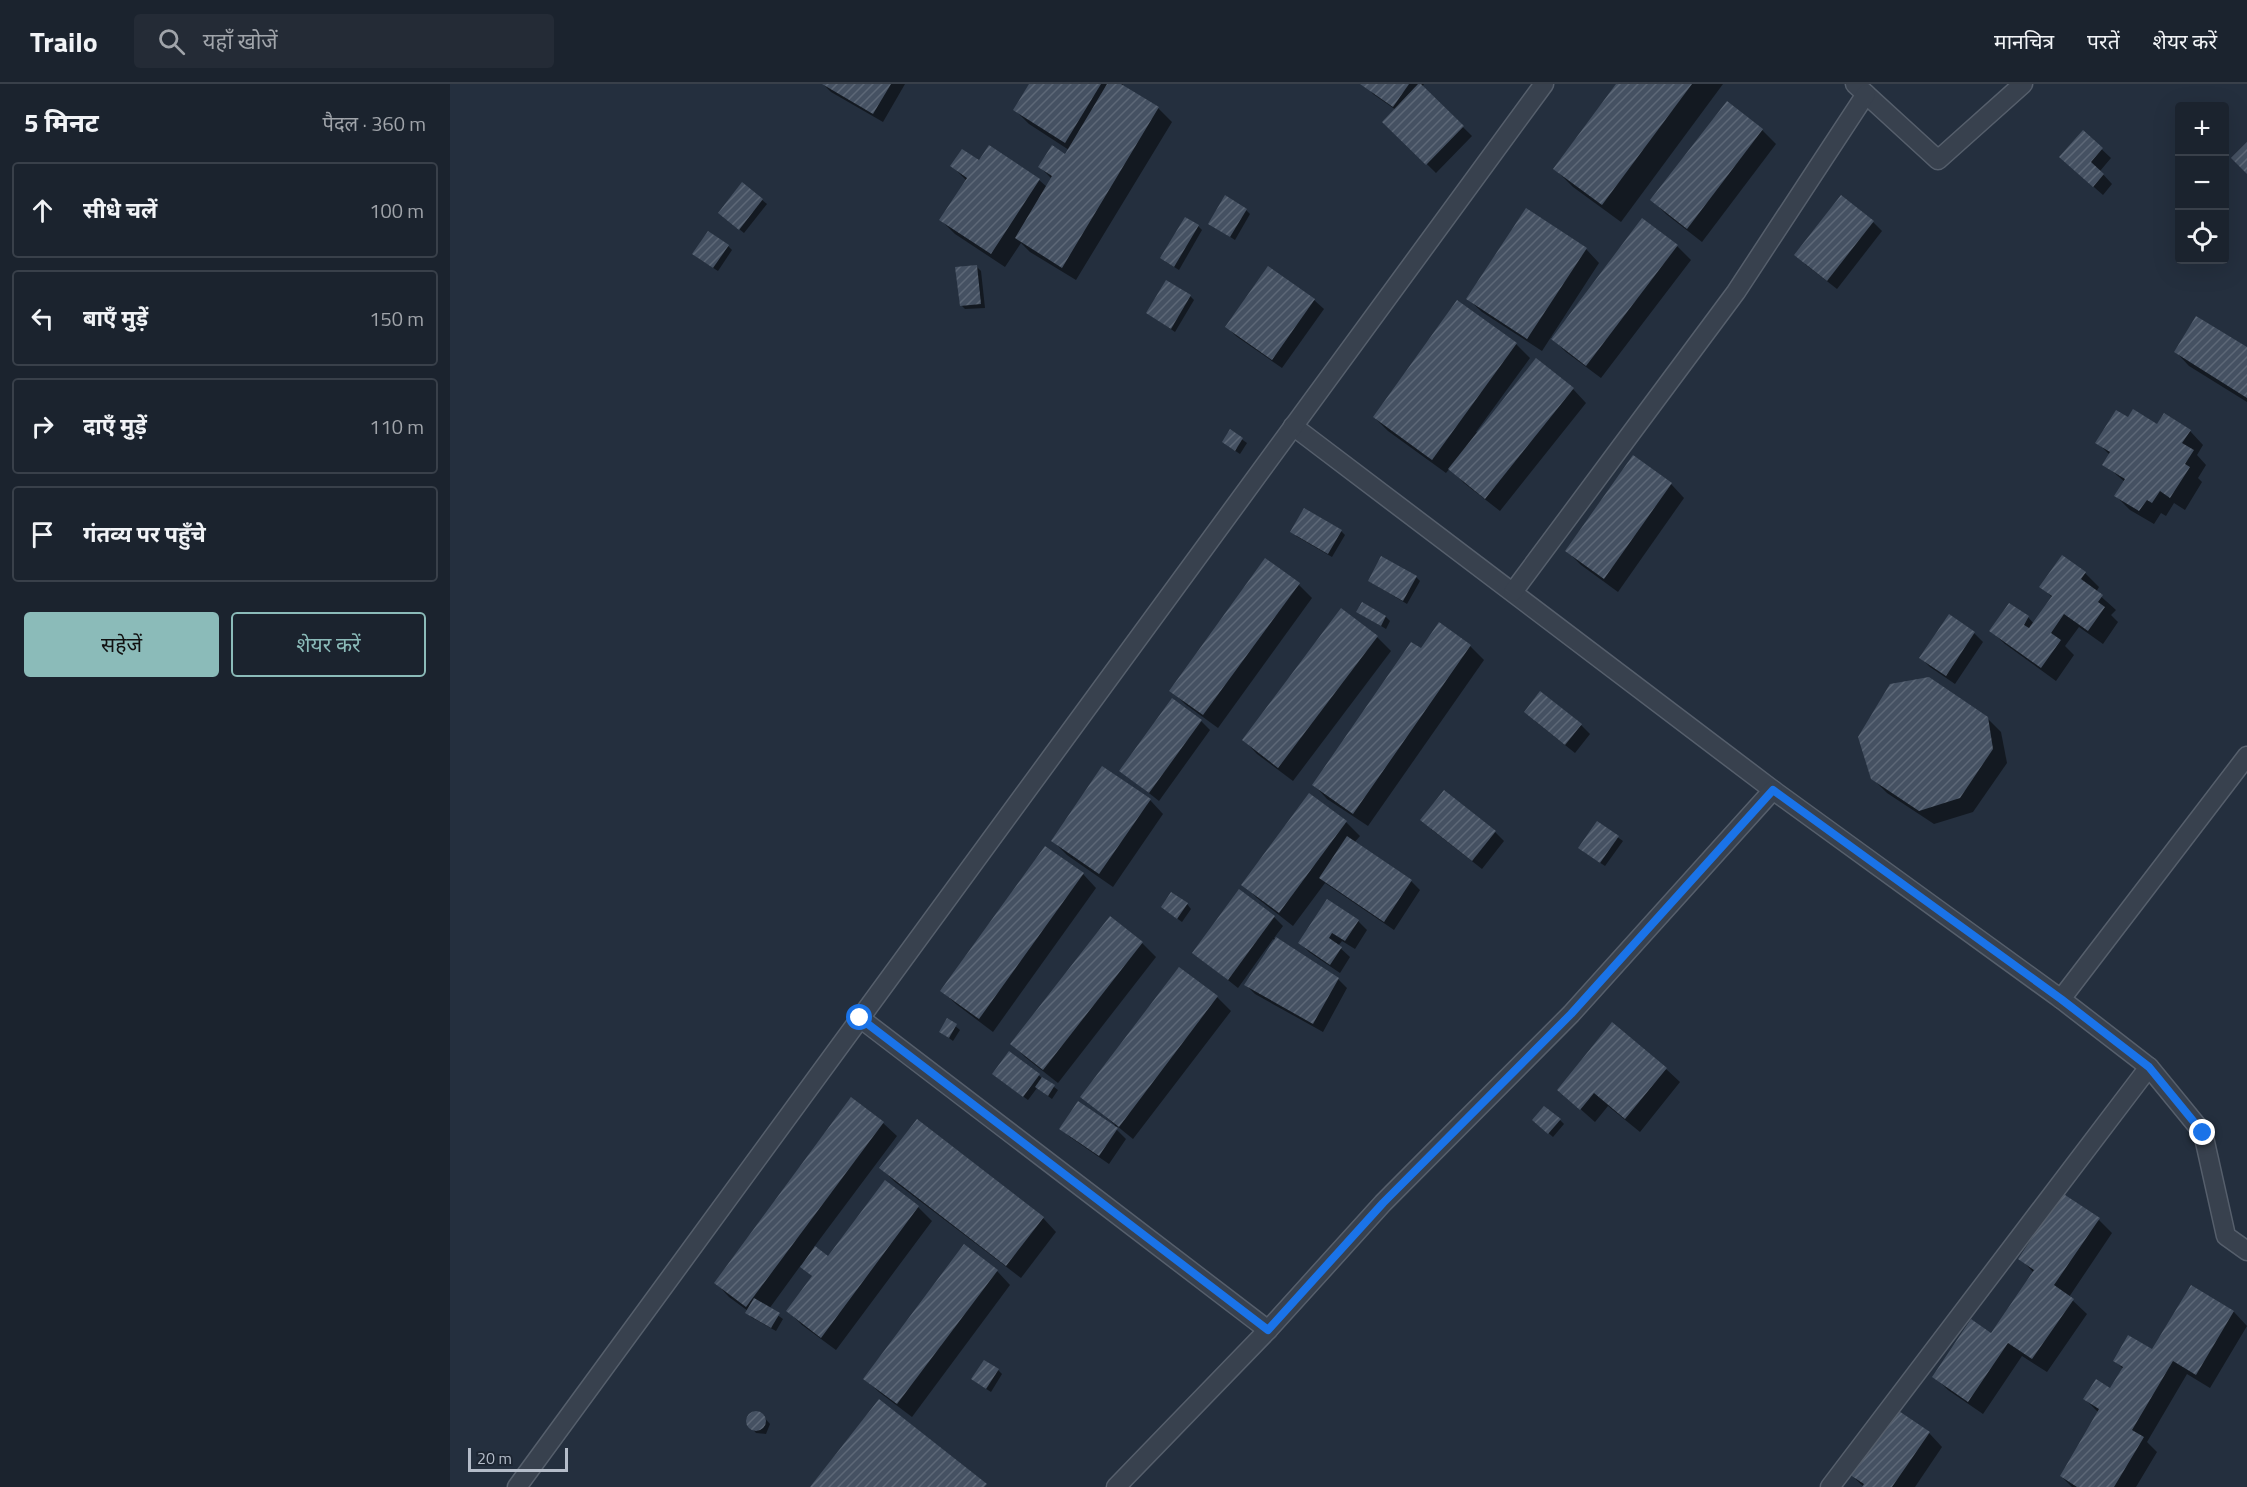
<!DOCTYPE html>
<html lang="hi">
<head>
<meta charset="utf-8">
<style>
  body { margin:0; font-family:"Titillium Web","Noto Sans Devanagari",sans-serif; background:#242b36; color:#f1f3f6 }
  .controls { position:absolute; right:18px; top:18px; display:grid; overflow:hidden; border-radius:6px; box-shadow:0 6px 24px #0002 }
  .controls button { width:54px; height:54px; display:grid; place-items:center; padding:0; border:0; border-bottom:2px solid #39404a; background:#1b232e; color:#f1f3f6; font:30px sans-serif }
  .scale { position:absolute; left:18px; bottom:15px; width:100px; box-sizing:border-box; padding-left:6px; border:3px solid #b4bcc9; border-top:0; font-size:16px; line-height:21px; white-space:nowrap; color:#b4bcc9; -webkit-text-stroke:4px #1d2633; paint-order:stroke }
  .stop { position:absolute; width:18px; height:18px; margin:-14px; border:4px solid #1a73e8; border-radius:50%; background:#fff }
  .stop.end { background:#1a73e8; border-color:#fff; box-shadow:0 2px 6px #0008 }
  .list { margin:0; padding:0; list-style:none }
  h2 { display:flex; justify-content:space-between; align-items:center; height:78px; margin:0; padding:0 24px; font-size:26px }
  h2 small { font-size:20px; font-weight:400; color:#a0a4aa }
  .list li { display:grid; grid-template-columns:39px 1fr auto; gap:18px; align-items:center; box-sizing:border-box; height:96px; margin:0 12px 12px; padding:0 12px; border:2px solid #39404a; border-radius:6px }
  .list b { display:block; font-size:22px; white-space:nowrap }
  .list em { font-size:20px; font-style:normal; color:#a0a4aa }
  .actions { display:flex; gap:12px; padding:18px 24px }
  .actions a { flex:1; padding:14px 0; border:2px solid #8bbbb9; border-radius:6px; text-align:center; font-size:21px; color:#8bbbb9 }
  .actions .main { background:#8bbbb9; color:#111 }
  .icon { flex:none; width:33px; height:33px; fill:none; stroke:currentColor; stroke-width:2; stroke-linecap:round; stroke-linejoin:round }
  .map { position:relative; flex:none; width:1797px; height:1403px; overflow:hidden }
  header { display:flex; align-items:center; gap:36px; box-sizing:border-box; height:84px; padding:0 30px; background:#1b232e; border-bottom:2px solid #39404a }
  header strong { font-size:28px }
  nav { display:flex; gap:33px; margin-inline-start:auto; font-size:21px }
  .search { width:420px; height:54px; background:#242b36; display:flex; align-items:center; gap:15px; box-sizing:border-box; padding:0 21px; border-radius:6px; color:#a0a4aa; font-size:22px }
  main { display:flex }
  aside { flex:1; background:#1b232e }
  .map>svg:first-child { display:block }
</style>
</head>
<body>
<header>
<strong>Trailo</strong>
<div class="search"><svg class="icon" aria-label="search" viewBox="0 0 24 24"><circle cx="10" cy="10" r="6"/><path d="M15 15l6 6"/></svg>यहाँ खोजें</div>
<nav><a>मानचित्र</a><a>परतें</a><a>शेयर करें</a></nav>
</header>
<main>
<aside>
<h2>5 मिनट<small>पैदल · 360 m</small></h2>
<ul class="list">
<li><svg class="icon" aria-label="ahead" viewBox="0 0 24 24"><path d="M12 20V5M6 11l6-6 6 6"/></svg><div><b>सीधे चलें</b></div><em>100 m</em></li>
<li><svg class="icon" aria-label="left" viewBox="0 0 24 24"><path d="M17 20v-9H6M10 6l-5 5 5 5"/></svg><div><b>बाएँ मुड़ें</b></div><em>150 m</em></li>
<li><svg class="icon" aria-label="right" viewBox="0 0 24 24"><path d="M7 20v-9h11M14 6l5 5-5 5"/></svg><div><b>दाएँ मुड़ें</b></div><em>110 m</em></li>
<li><svg class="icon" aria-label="arrive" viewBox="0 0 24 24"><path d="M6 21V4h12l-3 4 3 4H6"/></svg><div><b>गंतव्य पर पहुँचे</b></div></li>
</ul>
<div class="actions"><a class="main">सहेजें</a><a>शेयर करें</a></div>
</aside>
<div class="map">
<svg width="1797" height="1403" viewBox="0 0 1797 1403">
  <defs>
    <pattern id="building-hatch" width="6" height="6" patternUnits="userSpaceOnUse" patternTransform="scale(1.5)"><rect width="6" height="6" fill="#455162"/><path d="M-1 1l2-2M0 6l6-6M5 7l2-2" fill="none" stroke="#5d6877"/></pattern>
  </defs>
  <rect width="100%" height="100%" fill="#242f3e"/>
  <g fill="#0007">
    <path d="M373,0H455L433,38L381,8Z"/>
    <path d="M581,0H673L672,2L708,24L722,38L626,196L580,168L571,159L555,183L505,150L491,136L517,97L502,82L530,78L589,96L597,103L602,95L590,83L616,72L619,66L579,40L565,26Z"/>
    <path d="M915,0H974L972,3L1022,52L986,89L934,38L946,26L923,10Z"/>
    <path d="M1168,0H1273L1171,138L1123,103L1105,85Z"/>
    <path d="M1277,19L1312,46L1326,60L1252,158L1216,130L1202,116Z"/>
    <path d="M1633,48L1661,74L1650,87L1662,100L1653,111L1620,82Z"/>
    <path d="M292,100L317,120L294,149L274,133Z"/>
    <path d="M796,126L800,130L785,156L760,140Z"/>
    <path d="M1423,138L1432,147L1387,205L1355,180Z"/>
    <path d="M748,142L752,146L729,186L716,178Z"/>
    <path d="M278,162L282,166L268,187L248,174Z"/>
    <path d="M1227,162L1241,176L1151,294L1116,268L1101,253L1092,267L1032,228L1018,215L1136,165L1149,179L1101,253L1103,254Z"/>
    <path d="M527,183L531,187L535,224L515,225L511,221Z"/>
    <path d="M818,184L864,216L874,225L832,284L786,252L777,243Z"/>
    <path d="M740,212L744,216L725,248L698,229Z"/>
    <path d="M1066,260L1080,274L1026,348L1028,349L1123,305L1136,319L1050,427L1014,399L1000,384L996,389L938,347L924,333Z"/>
    <path d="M1797,265V318L1739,282L1726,268Z"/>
    <path d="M1678,335L1740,347L1753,361L1747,371L1756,381L1748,394L1752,398L1735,426L1724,419L1716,432L1711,429L1704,440L1680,426L1666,412L1675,398L1654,380L1660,371L1647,358Z"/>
    <path d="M780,347L797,359L790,370L778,362Z"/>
    <path d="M1221,400L1234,414L1168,508L1131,481L1117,467Z"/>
    <path d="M891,447L895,451L882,473L846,452Z"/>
    <path d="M1612,473L1635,489L1649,503L1646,508L1666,526L1661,531L1668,538L1653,560L1629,543L1615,562L1624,571L1606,597L1555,560L1541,547L1578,533L1584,540L1603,514L1591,502Z"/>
    <path d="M966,493L970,497L957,520L919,497Z"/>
    <path d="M849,501L862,514L768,644L735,620L721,606Z"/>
    <path d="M908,528L936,533L940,537L936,545Z"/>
    <path d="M1524,549L1533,558L1505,600L1480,583L1471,574Z"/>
    <path d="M927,553L941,567L843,697L807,670L794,656Z"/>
    <path d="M1020,562L1034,576L918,742L877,715L864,701L971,566Z"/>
    <path d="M1537,634L1551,648L1557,679L1523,728L1484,740L1437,709L1422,694Z"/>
    <path d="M751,637L760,646L709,717L671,687Z"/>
    <path d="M1085,637L1131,641L1140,650L1125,669Z"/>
    <path d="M859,711L896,738L910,752L904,759L961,797L970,806L944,846L875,799L843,842L807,814L793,800Z"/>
    <path d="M700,716L713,730L663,803L617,771L603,757Z"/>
    <path d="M1147,739L1173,757L1155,782L1134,768Z"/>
    <path d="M981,745L1045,748L1054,757L1032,785Z"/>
    <path d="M633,790L646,804L543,948L506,920L492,907Z"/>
    <path d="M737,820L741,825L732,838L717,827Z"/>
    <path d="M824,833L833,842L824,854L888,895L897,904L873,948L805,910L796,901L826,857L823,855L788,904L744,869Z"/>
    <path d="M908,837L917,846L905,865L892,857L888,862L900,873L890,889L859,868L850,859Z"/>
    <path d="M692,859L706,873L608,999L575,973L562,960Z"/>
    <path d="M767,913L781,927L683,1055L667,1042L665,1044L676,1055L659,1080L620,1053L611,1044L664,1043L665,1041L632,1012Z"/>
    <path d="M498,936L510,946L503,957L491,948Z"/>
    <path d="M559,969L608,1006L602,1015L587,1004L578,1016L548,994Z"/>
    <path d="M1216,985L1230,998L1190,1048L1158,1022L1145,1038L1109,1006Z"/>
    <path d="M1110,1036L1114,1040L1103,1053L1088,1040Z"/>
    <path d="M433,1039L447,1052L364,1163L378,1174L468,1123L482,1137L386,1266L352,1241L338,1227L363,1193L351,1181L319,1225L333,1235L326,1247L301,1233L298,1227L279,1213L266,1199Z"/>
    <path d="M431,1084L593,1134L606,1148L571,1194L445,1098Z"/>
    <path d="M1649,1136L1662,1149L1619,1213L1637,1230L1597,1288L1572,1272L1533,1330L1498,1306L1484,1292L1542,1251L1584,1189L1570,1174Z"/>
    <path d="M547,1187L560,1201L462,1333L429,1308L415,1295Z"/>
    <path d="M1741,1203L1784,1228L1797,1242L1760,1304L1737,1290L1697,1358L1707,1368L1686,1403H1622L1611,1392L1649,1329L1635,1315L1661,1306L1673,1285L1665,1276L1703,1267Z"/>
    <path d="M548,1286L552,1290L541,1308L527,1299Z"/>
    <path d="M307,1329L312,1331L320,1340L316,1350L306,1349L298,1339L299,1334L302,1330Z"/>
    <path d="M1479,1349L1492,1363L1465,1403H1414L1399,1389Z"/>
  </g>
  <g fill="url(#building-hatch)">
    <path d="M372,0H441L423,30Z"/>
    <path d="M579,0H651L615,59L563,26Z"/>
    <path d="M657,0H671L709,23L612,184L565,154L602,92L588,83L602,61L615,70Z"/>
    <path d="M910,0H959L943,23Z"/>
    <path d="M968,0H971L1014,42L976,81L932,38Z"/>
    <path d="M1166,0H1242L1152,121L1103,85Z"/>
    <path d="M1277,17L1313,45L1237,145L1200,116Z"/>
    <path d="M1633,46L1653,64L1641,78L1654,90L1643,103L1609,73Z"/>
    <path d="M1797,58V90L1781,74Z"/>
    <path d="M539,61L590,95L541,170L489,136L517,94L500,82L512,65L529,76Z"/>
    <path d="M292,98L313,115L289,146L268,129Z"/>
    <path d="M775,111L797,125L780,153L758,140Z"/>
    <path d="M1391,111L1424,137L1377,197L1344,171Z"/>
    <path d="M1076,124L1137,164L1077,255L1016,215Z"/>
    <path d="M735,133L749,141L724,183L710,174Z"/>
    <path d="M1192,134L1228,161L1136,282L1101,255Z"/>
    <path d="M258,147L279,161L263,184L242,170Z"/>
    <path d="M527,181L531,220L510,222L505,183Z"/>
    <path d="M818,182L865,215L822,276L775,243Z"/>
    <path d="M716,196L741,211L721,245L696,229Z"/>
    <path d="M1007,216L1067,259L982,376L923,333Z"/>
    <path d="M1746,232L1797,263V314L1724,268Z"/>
    <path d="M1086,274L1124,304L1035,415L998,385Z"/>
    <path d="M1683,325L1707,340L1714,329L1741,346L1732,359L1744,366L1735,380L1740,383L1720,414L1710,407L1702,419L1697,416L1689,427L1664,412L1675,395L1652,381L1660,368L1645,359L1666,326L1678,333Z"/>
    <path d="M780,345L793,354L785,367L772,358Z"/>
    <path d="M1183,371L1222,399L1154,495L1115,467Z"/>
    <path d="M854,424L892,446L878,470L840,448Z"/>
    <path d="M1612,471L1636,488L1631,495L1653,511L1648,518L1655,523L1638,547L1614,530L1601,549L1611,556L1591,584L1539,547L1559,519L1579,532L1574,541L1579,544L1602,512L1589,503Z"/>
    <path d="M931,472L967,492L953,517L918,497Z"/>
    <path d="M815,474L850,499L753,631L719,607Z"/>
    <path d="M912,518L936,532L931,542L906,528Z"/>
    <path d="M891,524L928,552L828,684L792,656Z"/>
    <path d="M1499,530L1525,548L1496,592L1469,574Z"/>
    <path d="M989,538L1021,561L903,730L862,701L961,558L971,564Z"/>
    <path d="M1479,593L1538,633L1543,665L1510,714L1469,727L1421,695L1408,653L1440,600Z"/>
    <path d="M1090,607L1132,640L1115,661L1074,628Z"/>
    <path d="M722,614L752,636L699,709L669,687Z"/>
    <path d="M652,682L701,715L649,790L601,757Z"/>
    <path d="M994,706L1046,747L1022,777L970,736Z"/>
    <path d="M859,709L897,737L829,829L791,801Z"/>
    <path d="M1147,737L1169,752L1150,779L1128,764Z"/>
    <path d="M897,752L962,796L934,838L869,794Z"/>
    <path d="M595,762L634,789L529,935L490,907Z"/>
    <path d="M789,805L825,832L778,896L742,869Z"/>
    <path d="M721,808L738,819L727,835L711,823Z"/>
    <path d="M877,815L909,836L895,857L882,849L879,854L892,863L880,881L848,859Z"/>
    <path d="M660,832L693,858L593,986L560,960Z"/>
    <path d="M826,853L889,894L863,940L794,901Z"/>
    <path d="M729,883L768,912L669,1043L630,1013Z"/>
    <path d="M497,934L507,940L499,954L489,948Z"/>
    <path d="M1162,938L1217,984L1175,1035L1144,1009L1130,1026L1107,1006Z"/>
    <path d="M559,967L590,990L573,1013L542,990Z"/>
    <path d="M592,993L605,1001L598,1012L585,1003Z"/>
    <path d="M401,1013L434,1038L296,1223L264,1199Z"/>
    <path d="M628,1017L668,1044L649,1072L609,1045Z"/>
    <path d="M1094,1022L1111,1035L1098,1050L1082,1036Z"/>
    <path d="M467,1035L594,1133L556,1182L429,1084Z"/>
    <path d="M435,1096L469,1122L371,1254L336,1227L362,1192L350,1183L365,1162L378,1172Z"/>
    <path d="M1612,1109L1650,1134L1604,1201L1624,1215L1582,1275L1558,1259L1518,1318L1482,1293L1521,1235L1541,1249L1584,1186L1568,1175Z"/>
    <path d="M514,1160L548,1186L447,1320L413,1295Z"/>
    <path d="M1741,1201L1784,1227L1746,1291L1723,1277L1682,1346L1694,1353L1664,1403H1627L1610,1392L1649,1325L1633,1315L1646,1295L1660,1304L1673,1283L1663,1277L1678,1251L1702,1265Z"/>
    <path d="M304,1214L330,1229L321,1244L295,1229Z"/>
    <path d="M534,1276L549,1285L536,1305L521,1295Z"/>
    <path d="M429,1315L537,1400L534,1403H360Z"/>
    <path d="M1443,1323L1480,1348L1442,1403H1412L1414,1400L1397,1389Z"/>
    <circle cx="306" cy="1337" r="10"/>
  </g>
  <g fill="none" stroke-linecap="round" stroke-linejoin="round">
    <g stroke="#565f6c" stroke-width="21">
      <g id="lane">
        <path d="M1405,0L1488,76L1573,0"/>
        <path d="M843,342L1323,706L1611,915L1699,983L1753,1049L1776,1152L1797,1167"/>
        <path d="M1063,508L1286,208L1416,10"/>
        <path d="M1611,915L1797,672"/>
        <path d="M410,934L818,1246"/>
        <path d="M67,1403L1094,0"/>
        <path d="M666,1403L818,1246L933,1119L1121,930L1323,706"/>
        <path d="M1380,1403L1699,983"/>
      </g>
    </g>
    <use href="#lane" stroke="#38414e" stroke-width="18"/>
  </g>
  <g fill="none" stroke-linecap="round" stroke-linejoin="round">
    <path stroke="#1a73e8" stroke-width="8" d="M410,934L818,1246L933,1119L1121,930L1323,706L1611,915L1699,983L1753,1049"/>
  </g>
</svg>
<div class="controls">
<button>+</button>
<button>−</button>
<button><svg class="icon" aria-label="locate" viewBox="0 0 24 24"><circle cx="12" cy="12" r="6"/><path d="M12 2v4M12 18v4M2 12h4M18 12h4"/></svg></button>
</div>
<div class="scale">20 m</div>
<div class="stop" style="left:410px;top:934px"></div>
<div class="stop end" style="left:1753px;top:1049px"></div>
</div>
</main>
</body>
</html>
